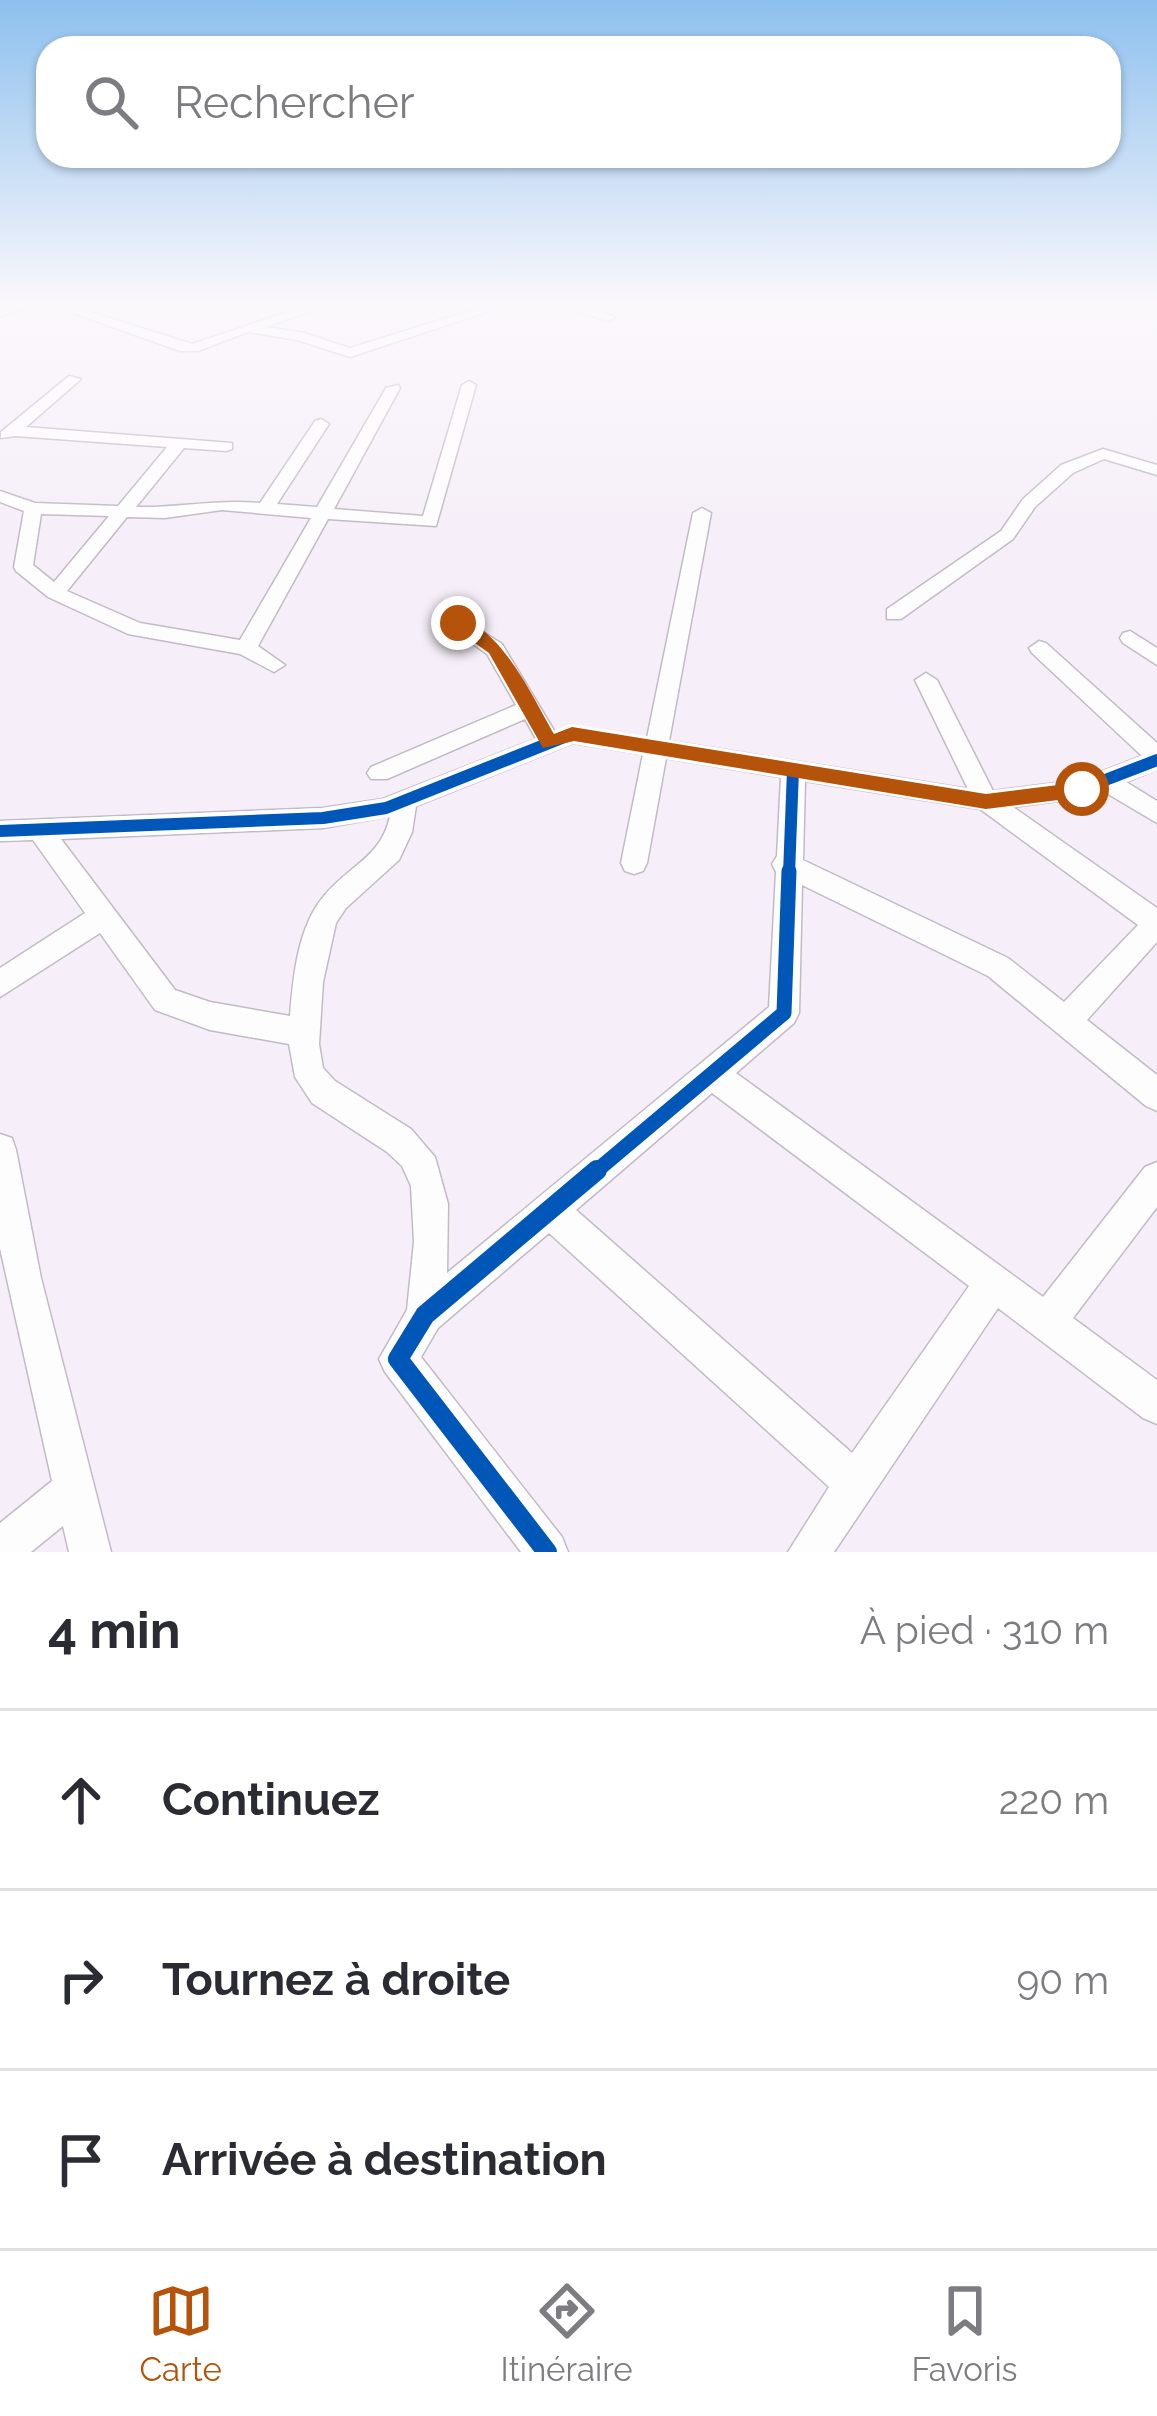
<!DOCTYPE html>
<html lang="fr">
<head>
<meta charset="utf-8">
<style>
  body { margin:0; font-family:Raleway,sans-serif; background:#f7f7f7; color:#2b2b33 }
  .stop { position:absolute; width:36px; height:36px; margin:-27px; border:9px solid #b45309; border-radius:50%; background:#fff }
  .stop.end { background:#b45309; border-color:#fff; box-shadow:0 3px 12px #0008 }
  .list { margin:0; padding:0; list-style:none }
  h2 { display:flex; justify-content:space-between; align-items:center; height:156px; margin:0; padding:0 48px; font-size:51px }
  h2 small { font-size:39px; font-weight:400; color:#7c7c81 }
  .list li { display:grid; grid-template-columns:78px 1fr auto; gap:36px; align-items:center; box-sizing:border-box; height:180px; padding:0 48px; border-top:3px solid #e1e1e2 }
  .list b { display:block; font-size:45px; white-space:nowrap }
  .list em { font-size:39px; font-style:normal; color:#7c7c81 }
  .icon { flex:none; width:66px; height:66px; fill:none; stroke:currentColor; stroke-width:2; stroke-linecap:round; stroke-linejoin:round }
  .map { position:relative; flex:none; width:1157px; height:1552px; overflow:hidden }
  .search { position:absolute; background:#fff; box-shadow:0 3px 9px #0004; left:36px; right:36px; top:36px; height:132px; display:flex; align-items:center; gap:30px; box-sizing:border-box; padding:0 42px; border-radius:36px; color:#7c7c81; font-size:45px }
  .sheet { height:696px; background:#fff }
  nav { display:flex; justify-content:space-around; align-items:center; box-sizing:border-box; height:168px; border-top:3px solid #e1e1e2; background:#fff; font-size:33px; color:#7c7c81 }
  nav a { display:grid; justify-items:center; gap:6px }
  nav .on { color:#b45309 }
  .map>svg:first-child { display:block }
</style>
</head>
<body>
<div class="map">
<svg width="1157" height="1552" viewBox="0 0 1157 1552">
  <rect width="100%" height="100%" fill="#f6eff9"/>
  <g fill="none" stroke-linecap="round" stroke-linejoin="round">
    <g stroke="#c2bbc5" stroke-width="3">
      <g id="minor">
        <path d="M23,307L22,310L0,316V308Z"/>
        <path d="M56,307H75L192,344L302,307H322L266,327L304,333L350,348L482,307H502L350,357L297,340L248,332L198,351H180Z"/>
        <path d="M565,307H587L615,317L608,321Z"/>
        <path d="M69,376L81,379L26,427L232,443V449L226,451L184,448L136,507C178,508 218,499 260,503L315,421L321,419L329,424L277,504L317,507L386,388L398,385L400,388L334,509L423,516L462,385L469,381L476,385L436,526L328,519L258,646L285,665L274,672L240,654L128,634L48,597L16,571L14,567L24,511L0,502V491L35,503L118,506L167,447L15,436L1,438V432ZM222,510L311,518L240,640L140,623L67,591L127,517L165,518ZM41,514L109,516L54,582L33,565Z"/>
        <path d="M1103,449L1157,465V475L1104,459L1073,473L1035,507L1013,539L901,619H887V609L1001,531L1023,499L1061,465Z"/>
        <path d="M702,508L711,513L669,741L968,789L915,680L926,673L937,680L993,791L1080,780L1142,756L1032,653L1029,648L1039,641L1046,643L1157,743V769L1126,782L1157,801V823L1103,791L1082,798L1013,807L1157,908V942L1087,1020L1157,1075V1111L1146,1106L988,976L802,885L799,1013L794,1023L736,1073L1043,1297L1145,1167L1157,1162V1207L1073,1318L1157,1380V1424L1143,1418L998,1308L834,1552H788L829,1487L549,1233L438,1328L421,1357L562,1537L568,1552H521L385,1372L379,1359L407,1310L414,1242L411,1186L402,1166L387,1152L312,1103L295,1077L289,1044L210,1030L155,1010L100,933L0,997V968L85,913L33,840L0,841V821L323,808L383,799L536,739L525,719L387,779H371L367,773L371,767L516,705L487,654L451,628L448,623L458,616L502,644L555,732L572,726L647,738L693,513ZM573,743L643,754L621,863L625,871L634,874L643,871L647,863L666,758L781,777L777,856L772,864L776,872L769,1007L447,1273L448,1204L435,1157L411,1129L335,1081L323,1068L319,1044L323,982L336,923L346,908L399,860L412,832L416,806ZM805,781L980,809L1138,925L1064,1002L1008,958L803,860ZM390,816C382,857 348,866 324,896C298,926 293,977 290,1016L210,1002L175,990L61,839L323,828ZM712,1093L969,1286L852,1453L576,1210Z"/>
        <path d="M1130,631L1157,648V665L1123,643L1120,638L1123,633Z"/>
        <path d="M0,1134L12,1138L16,1150L41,1278L111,1552H69L63,1526L31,1552H0V1523L52,1481L0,1248Z"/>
      </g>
    </g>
    <use href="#minor" fill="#fefdfe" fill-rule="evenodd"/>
    <g stroke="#fefefe" stroke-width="20">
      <g id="cycleway-far2">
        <path d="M0,831L323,818L386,808L572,734L986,801L1082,789L1157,760"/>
        <path d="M789,874L793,770"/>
      </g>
    </g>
    <g stroke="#fefefe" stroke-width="22">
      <path id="cycleway-far1" d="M594,1173L784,1013L789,871"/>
    </g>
    <g stroke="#fefefe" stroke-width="27">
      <path id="cycleway" d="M547,1552L398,1359L425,1315L597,1170"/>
    </g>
    <use href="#cycleway-far2" stroke="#0057b8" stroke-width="12"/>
    <use href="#cycleway-far1" stroke="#0057b8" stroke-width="15"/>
    <use href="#cycleway" stroke="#0057b8" stroke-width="20"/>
  </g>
  <linearGradient id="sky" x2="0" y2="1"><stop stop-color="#8dc0ee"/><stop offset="0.58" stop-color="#fbf8fc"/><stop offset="1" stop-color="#fbf8fc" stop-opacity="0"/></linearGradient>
  <rect width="1157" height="525" fill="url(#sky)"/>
  <path fill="#b45309" d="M452,619C497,617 534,700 554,734L572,727L986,794L1082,782L1092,789L1082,797L986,809L574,741L543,748L489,653L452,627Z"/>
</svg>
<div class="stop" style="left:1082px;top:789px"></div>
<div class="stop end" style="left:458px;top:623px"></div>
<div class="search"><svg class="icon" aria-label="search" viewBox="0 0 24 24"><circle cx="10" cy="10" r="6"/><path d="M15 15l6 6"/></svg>Rechercher</div>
</div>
<section class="sheet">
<h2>4 min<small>À pied · 310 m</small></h2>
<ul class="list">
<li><svg class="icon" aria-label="ahead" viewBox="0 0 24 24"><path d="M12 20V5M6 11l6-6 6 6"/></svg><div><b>Continuez</b></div><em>220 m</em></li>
<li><svg class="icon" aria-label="right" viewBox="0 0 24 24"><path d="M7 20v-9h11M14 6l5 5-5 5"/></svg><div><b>Tournez à droite</b></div><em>90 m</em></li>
<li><svg class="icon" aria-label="arrive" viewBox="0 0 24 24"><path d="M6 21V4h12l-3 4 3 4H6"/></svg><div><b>Arrivée à destination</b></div></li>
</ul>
</section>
<nav>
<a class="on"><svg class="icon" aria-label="map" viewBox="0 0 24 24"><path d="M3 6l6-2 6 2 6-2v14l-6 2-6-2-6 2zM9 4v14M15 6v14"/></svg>Carte</a>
<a><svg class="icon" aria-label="directions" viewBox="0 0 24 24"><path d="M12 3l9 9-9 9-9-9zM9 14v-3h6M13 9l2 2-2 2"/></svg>Itinéraire</a>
<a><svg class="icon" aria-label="saved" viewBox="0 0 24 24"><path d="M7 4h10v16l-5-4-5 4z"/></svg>Favoris</a>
</nav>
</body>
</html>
